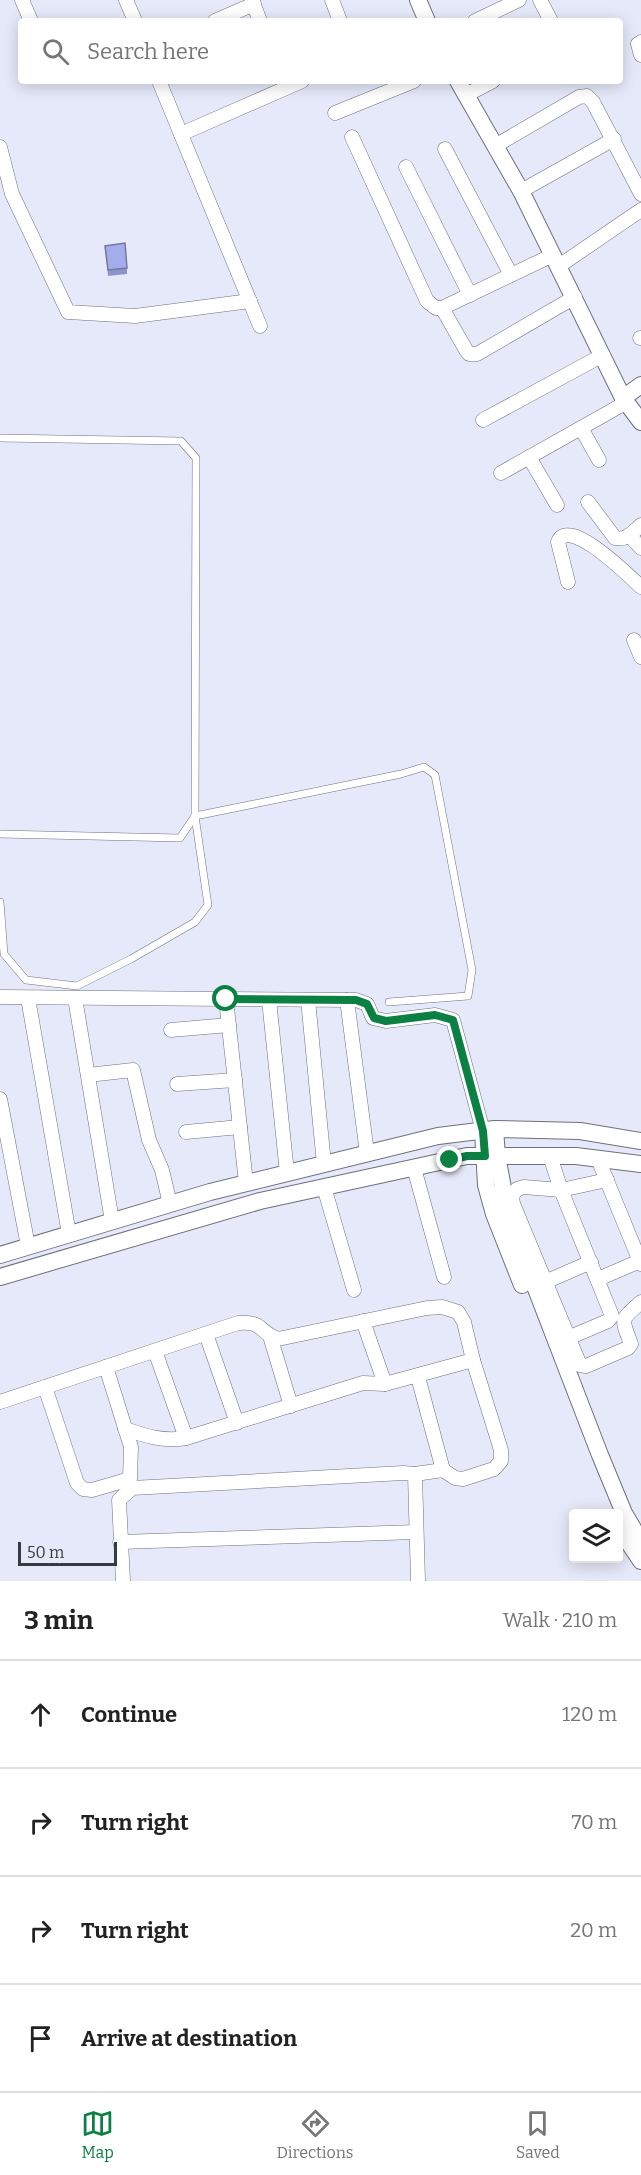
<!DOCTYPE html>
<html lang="en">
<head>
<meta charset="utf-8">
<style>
  body { margin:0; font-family:Bitter,serif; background:#f2f2f2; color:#222 }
  .controls { position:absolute; right:18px; bottom:18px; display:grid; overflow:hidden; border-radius:6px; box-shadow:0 3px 15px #0003 }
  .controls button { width:54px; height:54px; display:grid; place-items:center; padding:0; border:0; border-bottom:2px solid #e0e0e0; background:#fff; color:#222; font:30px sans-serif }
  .scale { position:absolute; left:18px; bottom:15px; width:99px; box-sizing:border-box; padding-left:6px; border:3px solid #393a40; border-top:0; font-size:16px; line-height:21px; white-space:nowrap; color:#393a40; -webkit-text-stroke:4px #e6e9f9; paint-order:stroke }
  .stop { position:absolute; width:18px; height:18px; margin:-14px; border:4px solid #0b8043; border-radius:50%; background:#fff }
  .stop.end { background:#0b8043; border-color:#fff; box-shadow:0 2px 6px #0008 }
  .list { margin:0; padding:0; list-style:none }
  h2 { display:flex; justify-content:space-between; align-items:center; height:78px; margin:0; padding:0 24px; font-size:26px }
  h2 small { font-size:20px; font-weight:400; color:#767676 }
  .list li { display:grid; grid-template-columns:39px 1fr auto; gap:18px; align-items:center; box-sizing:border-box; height:108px; padding:0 24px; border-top:2px solid #e0e0e0 }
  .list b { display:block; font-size:22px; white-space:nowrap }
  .list em { font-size:20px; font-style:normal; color:#767676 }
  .icon { flex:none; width:33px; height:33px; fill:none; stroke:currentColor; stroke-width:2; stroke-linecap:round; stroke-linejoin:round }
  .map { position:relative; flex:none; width:641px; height:1581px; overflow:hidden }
  .search { position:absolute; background:#fff; box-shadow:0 3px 15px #0003; left:18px; right:18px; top:18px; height:66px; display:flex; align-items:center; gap:15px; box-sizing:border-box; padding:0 21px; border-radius:6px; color:#767676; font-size:22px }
  .sheet { height:510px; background:#fff }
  nav { display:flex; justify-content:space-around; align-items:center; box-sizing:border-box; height:84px; border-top:2px solid #e0e0e0; background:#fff; font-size:16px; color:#767676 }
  nav a { display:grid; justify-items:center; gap:3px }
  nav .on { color:#0b8043 }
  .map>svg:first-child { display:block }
</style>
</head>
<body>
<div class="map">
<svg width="641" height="1581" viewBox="0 0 641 1581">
  <rect width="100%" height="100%" fill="#e6e9f9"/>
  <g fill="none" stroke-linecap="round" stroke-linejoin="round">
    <g stroke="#6e707e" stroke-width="8">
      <g id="service">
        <path d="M0,438L181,441L196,458L195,816L180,838L0,834"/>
        <path d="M0,902L4,954L26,980L77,986L131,959L195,922L208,905L195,816L401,774L424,767L435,775L472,970L468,996L389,1002"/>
      </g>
    </g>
    <g stroke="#6e707e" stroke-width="15">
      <g id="minor">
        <path d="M22,0L31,21"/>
        <path d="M126,0L135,21"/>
        <path d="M252,0L260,21"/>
        <path d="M332,0L340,21"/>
        <path d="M540,0L551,21"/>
        <path d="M215,21L254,4"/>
        <path d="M475,21L519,0"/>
        <path d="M641,42L638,44L641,55"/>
        <path d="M159,81L260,326"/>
        <path d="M466,95L493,81"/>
        <path d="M335,113L414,81"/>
        <path d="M181,134L302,81"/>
        <path d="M352,137L427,301L436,308H442L553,255"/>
        <path d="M495,146L579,97L587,96L593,102L641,194"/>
        <path d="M0,147L12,194L68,312L135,316L250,301"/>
        <path d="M445,149L511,275"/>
        <path d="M406,167L470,295"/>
        <path d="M521,191L614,139"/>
        <path d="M559,266L641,210"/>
        <path d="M442,308L466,350L469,354H477L575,297"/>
        <path d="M640,338H641"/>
        <path d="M483,420L603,355"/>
        <path d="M581,428L599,460"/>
        <path d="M529,457L557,505"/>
        <path d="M501,473L627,402"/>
        <path d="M588,502L615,538C627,541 633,532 641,525"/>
        <path d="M629,535L641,548"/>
        <path d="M568,582L558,542C568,515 629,576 641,587"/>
        <path d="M634,640L641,657"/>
        <path d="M0,997L356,1000L367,1004L373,1018L386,1021L435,1015L453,1020L483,1131"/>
        <path d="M28,998L69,1234"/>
        <path d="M75,998L112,1221"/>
        <path d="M226,999L246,1183"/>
        <path d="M269,1000L287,1173"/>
        <path d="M308,1000L324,1164"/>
        <path d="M347,1000L367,1153"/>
        <path d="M171,1030L229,1025"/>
        <path d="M88,1075L133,1070L149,1140L162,1170L170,1204"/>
        <path d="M177,1084L235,1080"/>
        <path d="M0,1099L28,1246"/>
        <path d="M186,1132L240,1127"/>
        <path d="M550,1156L561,1190L612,1316L608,1321L568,1338"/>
        <path d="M598,1159L641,1264"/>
        <path d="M414,1168L444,1277"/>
        <path d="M607,1180L561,1190L524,1187L517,1189L512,1196L513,1204L580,1365L586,1366L628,1348L631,1344C621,1317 620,1321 641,1302"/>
        <path d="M324,1187L354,1290"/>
        <path d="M598,1279L640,1261"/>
        <path d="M545,1282L591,1262"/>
        <path d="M363,1321L385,1384"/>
        <path d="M206,1334L237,1423"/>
        <path d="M270,1336L291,1406"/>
        <path d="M418,1377L443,1470L455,1478L463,1479L494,1469L501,1461V1450L473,1360"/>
        <path d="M45,1387L77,1483L83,1489L92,1490L130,1479L131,1447L106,1367"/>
        <path d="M0,1402L238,1323C264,1321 258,1332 278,1339L427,1308L442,1307L458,1312L464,1322L473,1360L385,1384L363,1383L186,1438L155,1351"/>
        <path d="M125,1429C146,1436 164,1442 186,1438"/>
        <path d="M415,1474L443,1470"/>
        <path d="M120,1542L416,1532"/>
        <path d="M123,1581L119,1500L132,1488L403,1473L415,1474L418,1581"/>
      </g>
    </g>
    <g stroke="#6e707e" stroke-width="18">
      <g id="tertiary">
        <path d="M418,0L427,21"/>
        <path d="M458,81L521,191L623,398L641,422"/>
        <path d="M623,398L641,385"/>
        <path d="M495,1129L497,1156L506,1204L526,1263L600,1455L624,1513L641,1542"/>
        <path d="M483,1131L486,1185L494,1214L522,1285"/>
        <path d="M0,1255L210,1192L438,1136L495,1129L580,1131L641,1141"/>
        <path d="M0,1277L260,1201L467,1156H576L641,1164"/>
        <path d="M623,1534L641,1561"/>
      </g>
    </g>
    <use href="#service" stroke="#fff" stroke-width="7"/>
    <use href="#minor" stroke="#fff" stroke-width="14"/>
    <use href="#tertiary" stroke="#fff" stroke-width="16"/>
  </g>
  <path fill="#8e94ca" d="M105,246L127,268V274L108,276Z"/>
  <path fill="#a5aceb" stroke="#7478a4" stroke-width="1.5" d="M125,243L127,268L108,270L105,246Z"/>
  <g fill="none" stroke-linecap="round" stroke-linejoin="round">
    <path stroke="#0b8043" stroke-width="8" d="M226,999L356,1000L367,1004L374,1018L386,1021L435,1015L453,1020L483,1131L485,1156H467L450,1160"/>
  </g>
</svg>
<div class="controls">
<button><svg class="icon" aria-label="layers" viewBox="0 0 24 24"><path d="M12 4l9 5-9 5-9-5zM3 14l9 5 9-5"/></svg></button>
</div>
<div class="scale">50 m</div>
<div class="stop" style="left:226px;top:999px"></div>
<div class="stop end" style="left:450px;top:1160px"></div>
<div class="search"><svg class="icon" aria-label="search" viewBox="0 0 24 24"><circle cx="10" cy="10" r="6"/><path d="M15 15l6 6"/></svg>Search here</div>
</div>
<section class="sheet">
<h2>3 min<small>Walk · 210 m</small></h2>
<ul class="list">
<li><svg class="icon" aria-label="ahead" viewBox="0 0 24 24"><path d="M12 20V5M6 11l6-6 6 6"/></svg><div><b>Continue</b></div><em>120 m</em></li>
<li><svg class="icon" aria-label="right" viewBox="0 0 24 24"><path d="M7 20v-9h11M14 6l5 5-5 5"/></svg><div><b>Turn right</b></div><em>70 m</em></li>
<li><svg class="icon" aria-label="right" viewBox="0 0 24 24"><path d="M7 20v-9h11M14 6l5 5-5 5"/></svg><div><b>Turn right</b></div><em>20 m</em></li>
<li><svg class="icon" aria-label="arrive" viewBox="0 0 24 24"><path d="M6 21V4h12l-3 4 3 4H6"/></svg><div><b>Arrive at destination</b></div></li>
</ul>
</section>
<nav>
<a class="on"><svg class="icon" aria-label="map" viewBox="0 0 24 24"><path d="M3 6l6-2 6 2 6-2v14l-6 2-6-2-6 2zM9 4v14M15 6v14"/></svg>Map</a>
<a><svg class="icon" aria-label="directions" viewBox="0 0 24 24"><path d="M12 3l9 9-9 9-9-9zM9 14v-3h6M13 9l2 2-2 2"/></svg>Directions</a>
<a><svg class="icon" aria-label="saved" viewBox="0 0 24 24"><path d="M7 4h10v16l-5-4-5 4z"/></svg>Saved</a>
</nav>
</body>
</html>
